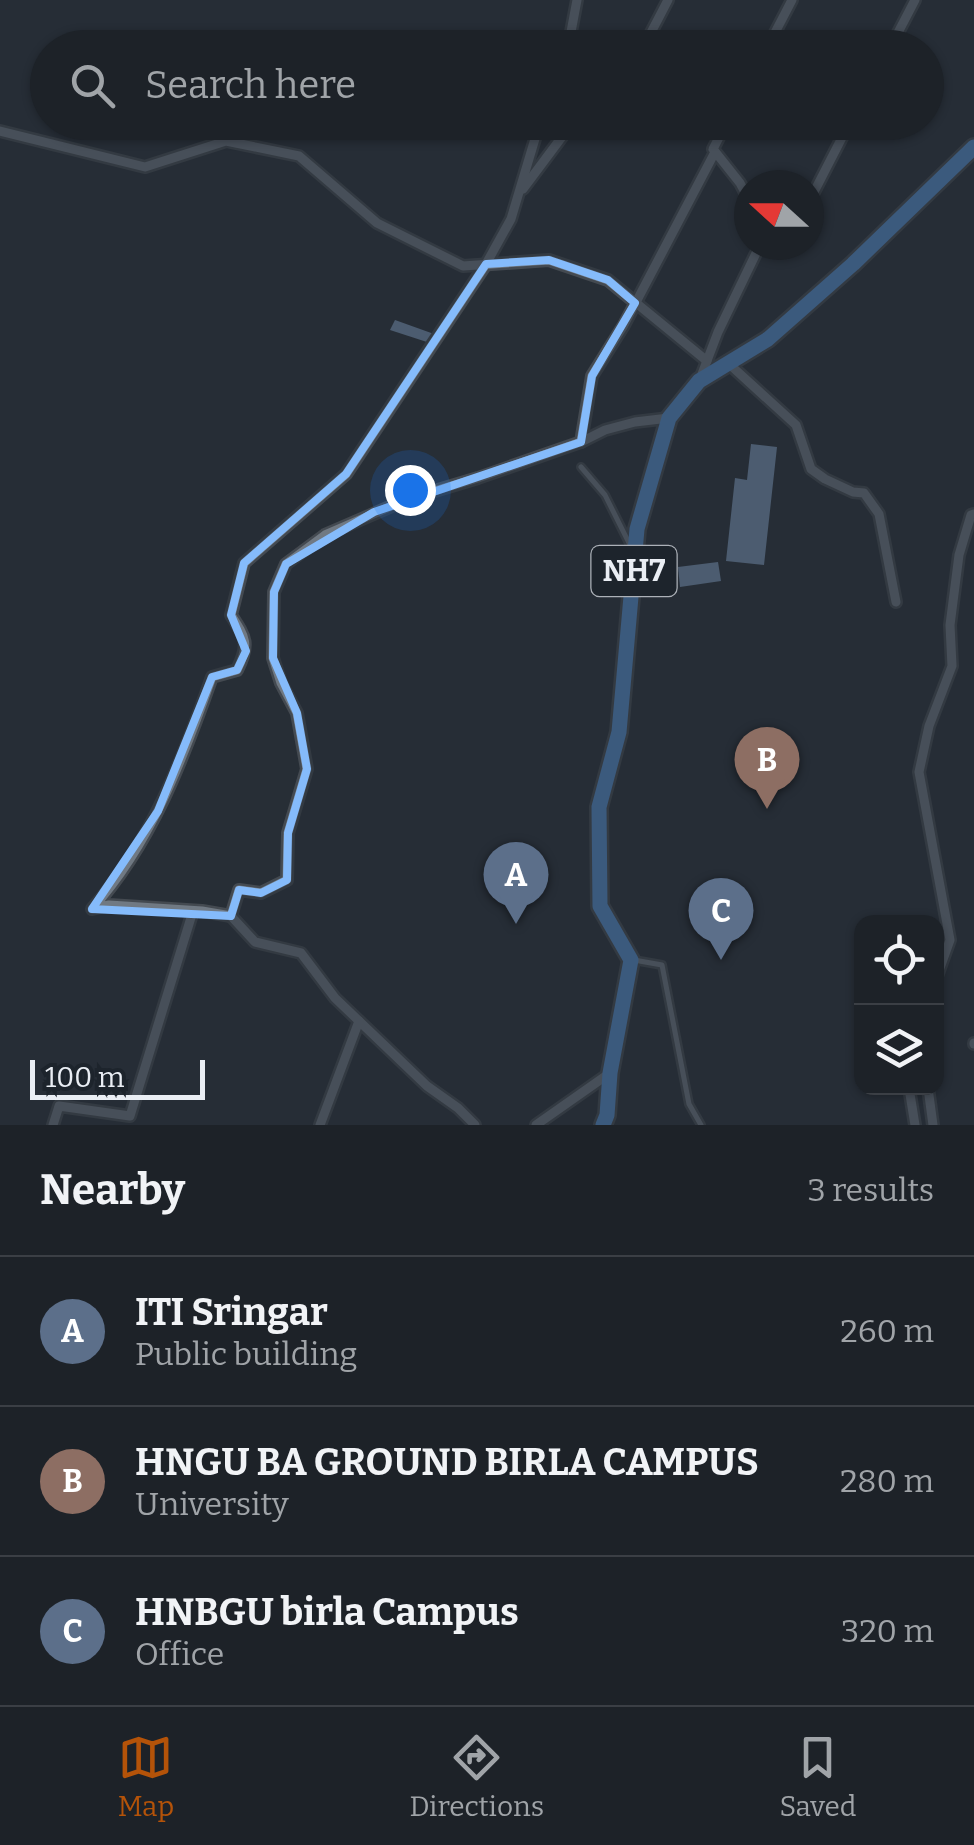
<!DOCTYPE html>
<html lang="en">
<head>
<meta charset="utf-8">
<style>
  body { margin:0; font-family:Bitter,serif; background:#2a2f34; color:#f1f3f6 }
  .controls { position:absolute; right:30px; bottom:30px; display:grid; overflow:hidden; border-radius:20px; box-shadow:0 2px 8px #0004 }
  .controls button { width:90px; height:90px; display:grid; place-items:center; padding:0; border:0; border-bottom:2px solid #3b3f45; background:#1d2228; color:#f1f3f6; font:50px sans-serif }
  .compass { position:absolute; left:734px; top:170px; width:90px; height:90px; border-radius:50%; background:#1d2228; box-shadow:0 2px 8px #0004; rotate:291deg }
  .scale { position:absolute; left:30px; bottom:25px; width:175px; box-sizing:border-box; padding-left:10px; border:5px solid #eaeef4; border-top:0; font-size:28px; line-height:35px; white-space:nowrap; color:#eaeef4; -webkit-text-stroke:8px #1d242c; paint-order:stroke }
  .you { position:absolute; left:410px; top:490px; width:35px; height:35px; margin:-25px; border:8px solid #fff; border-radius:50%; background:#1a73e8; box-shadow:0 0 0 15px #1a73e833 }
  .badge { display:grid; place-items:center; width:65px; height:65px; border-radius:50%; background:#b45309; color:#fff; font-size:32px; font-weight:700 }
  .pin { position:absolute; translate:-50% -82px; filter:drop-shadow(0 2px 5px #0008) }
  .pin::after { content:''; position:absolute; top:52px; width:35px; height:30px; background:inherit; clip-path:polygon(0 0,100% 0,50% 100%) }
  .list { margin:0; padding:0; list-style:none }
  h2 { display:flex; justify-content:space-between; align-items:center; height:130px; margin:0; padding:0 40px; font-size:42px }
  h2 small { font-size:32px; font-weight:400; color:#a0a4a8 }
  .list li { display:grid; grid-template-columns:65px 1fr auto; gap:30px; align-items:center; box-sizing:border-box; height:150px; padding:0 40px; border-top:2px solid #3b3f45 }
  .list b { display:block; font-size:38px; white-space:nowrap }
  .list p { margin:0; font-size:32px; white-space:nowrap; color:#a0a4a8 }
  .list em { font-size:32px; font-style:normal; color:#a0a4a8 }
  .icon { flex:none; width:55px; height:55px; fill:none; stroke:currentColor; stroke-width:2; stroke-linecap:round; stroke-linejoin:round }
  .map { position:relative; flex:none; width:974px; height:1125px; overflow:hidden }
  .search { position:absolute; background:#1d2228; box-shadow:0 2px 8px #0004; left:30px; right:30px; top:30px; height:110px; display:flex; align-items:center; gap:25px; box-sizing:border-box; padding:0 35px; border-radius:55px; color:#a0a4a8; font-size:38px }
  .sheet { height:580px; background:#1d2228 }
  nav { display:flex; justify-content:space-around; align-items:center; box-sizing:border-box; height:140px; border-top:2px solid #3b3f45; background:#1d2228; font-size:28px; color:#a0a4a8 }
  nav a { display:grid; justify-items:center; gap:5px }
  nav .on { color:#b45309 }
  .map>svg:first-child { display:block }
</style>
</head>
<body>
<div class="map">
<svg width="974" height="1125" viewBox="0 0 974 1125">
  <rect width="100%" height="100%" fill="#272e36"/>
  <g fill="#7a95b6">
    <path d="M395,320L434,334L430,343L390,330Z"/>
    <path d="M751,444L777,447L764,565L726,561L735,478L747,480Z"/>
    <path d="M718,562L721,581L680,587L678,567Z"/>
  </g>
  <g fill="none" stroke-linecap="round" stroke-linejoin="round">
    <g stroke="#444a51" stroke-width="10">
      <g id="service">
        <path d="M581,467L605,495L630,545"/>
        <path d="M634,960L662,965L689,1104L701,1125"/>
      </g>
    </g>
    <g stroke="#444a51" stroke-width="14">
      <g id="minor">
        <path d="M211,47L256,48"/>
        <path d="M568,48L577,0"/>
        <path d="M643,48L668,0"/>
        <path d="M767,48L792,0"/>
        <path d="M890,48L915,0"/>
        <path d="M540,122L511,219L486,264L346,474L244,563L231,615C246,638 250,644 237,670L212,677C183,759 151,844 92,909L109,905L202,911L231,916L239,890L261,893L287,880L288,833L307,769L297,713L281,683L273,658L274,592L286,564L325,535L408,499L478,478L581,442L605,430L635,422L669,418"/>
        <path d="M727,122L713,149L740,183L749,200"/>
        <path d="M0,131L145,167L226,141L299,156L377,223L463,266L549,260L608,280L707,361"/>
        <path d="M523,189L573,122"/>
        <path d="M809,196L814,192L850,122"/>
        <path d="M728,363L796,425L811,469L825,479L853,492L864,493L879,514L896,602"/>
        <path d="M700,379L718,332L760,245"/>
        <path d="M581,442L592,376L624,325L715,152"/>
        <path d="M231,916L255,942L301,953L335,998L427,1086L458,1108L475,1125"/>
        <path d="M936,979L950,940L919,772L929,726L952,666L950,625L959,555L971,515L974,514"/>
        <path d="M974,1044V1043"/>
        <path d="M909,1088L915,1125"/>
        <path d="M928,1088L933,1125"/>
        <path d="M53,1125L59,1106L130,1116L193,911"/>
        <path d="M320,1125L359,1021"/>
        <path d="M536,1125L610,1073"/>
      </g>
    </g>
    <g stroke="#444a51" stroke-width="20">
      <path id="trunk" d="M603,1125L607,1115L610,1073L631,960L600,906L599,807L619,732L637,529L669,418L699,381L768,339L853,264L974,147"/>
    </g>
    <use href="#service" stroke="#707983" stroke-width="5"/>
    <use href="#minor" stroke="#707983" stroke-width="9"/>
    <use href="#trunk" stroke="#5490d3" stroke-width="15"/>
  </g>
  <path d="M0 0H974V1125H0ZM549,260L608,280L635,303L592,376L581,442L374,512L286,564L274,592L273,658L297,713L307,769L288,833L287,880L261,893L239,890L231,916L92,909L158,811L212,677L237,670L246,651L231,615L244,563L346,474L486,264Z" fill="#272e36" fill-opacity=".55" fill-rule="evenodd"/>
  <path fill="none" stroke="#85bbfb" stroke-width="8" stroke-linejoin="round" d="M549,260L608,280L635,303L592,376L581,442L374,512L286,564L274,592L273,658L297,713L307,769L288,833L287,880L261,893L239,890L231,916L92,909L158,811L212,677L237,670L246,651L231,615L244,563L346,474L486,264Z"/>
  <g text-anchor="middle" dominant-baseline="central" stroke-width="10" stroke-linejoin="round" paint-order="stroke">
    <rect fill="#1d242c" stroke="#acb1b8" stroke-width="2.5" x="591.5" y="546" width="85" height="50" rx="8"/>
    <g font-size="30" font-weight="bold" fill="#eaeef4">
      <text x="634" y="571">NH7</text>
    </g>
  </g>
</svg>
<div class="controls">
<button><svg class="icon" aria-label="locate" viewBox="0 0 24 24"><circle cx="12" cy="12" r="6"/><path d="M12 2v4M12 18v4M2 12h4M18 12h4"/></svg></button>
<button><svg class="icon" aria-label="layers" viewBox="0 0 24 24"><path d="M12 4l9 5-9 5-9-5zM3 14l9 5 9-5"/></svg></button>
</div>
<svg class="compass" viewBox="-18 -18 36 36"><path d="M0-13l5 13h-10z" fill="#e53935"/><path d="M0 13l5-13h-10z" fill="#a0a4a8"/></svg>
<div class="scale">100 m</div>
<div class="you"></div>
<div class="pin badge" style="left:516px;top:924px;background:#5c6f8a">A</div>
<div class="pin badge" style="left:767px;top:809px;background:#8d6e63">B</div>
<div class="pin badge" style="left:721px;top:960px;background:#5c6f8a">C</div>
<div class="search"><svg class="icon" aria-label="search" viewBox="0 0 24 24"><circle cx="10" cy="10" r="6"/><path d="M15 15l6 6"/></svg>Search here</div>
</div>
<section class="sheet">
<h2>Nearby<small>3 results</small></h2>
<ul class="list">
<li><span class="badge" style="background:#5c6f8a">A</span><div><b>ITI Sringar</b><p>Public building</p></div><em>260 m</em></li>
<li><span class="badge" style="background:#8d6e63">B</span><div><b>HNGU BA GROUND BIRLA CAMPUS</b><p>University</p></div><em>280 m</em></li>
<li><span class="badge" style="background:#5c6f8a">C</span><div><b>HNBGU birla Campus</b><p>Office</p></div><em>320 m</em></li>
</ul>
</section>
<nav>
<a class="on"><svg class="icon" aria-label="map" viewBox="0 0 24 24"><path d="M3 6l6-2 6 2 6-2v14l-6 2-6-2-6 2zM9 4v14M15 6v14"/></svg>Map</a>
<a><svg class="icon" aria-label="directions" viewBox="0 0 24 24"><path d="M12 3l9 9-9 9-9-9zM9 14v-3h6M13 9l2 2-2 2"/></svg>Directions</a>
<a><svg class="icon" aria-label="saved" viewBox="0 0 24 24"><path d="M7 4h10v16l-5-4-5 4z"/></svg>Saved</a>
</nav>
</body>
</html>
